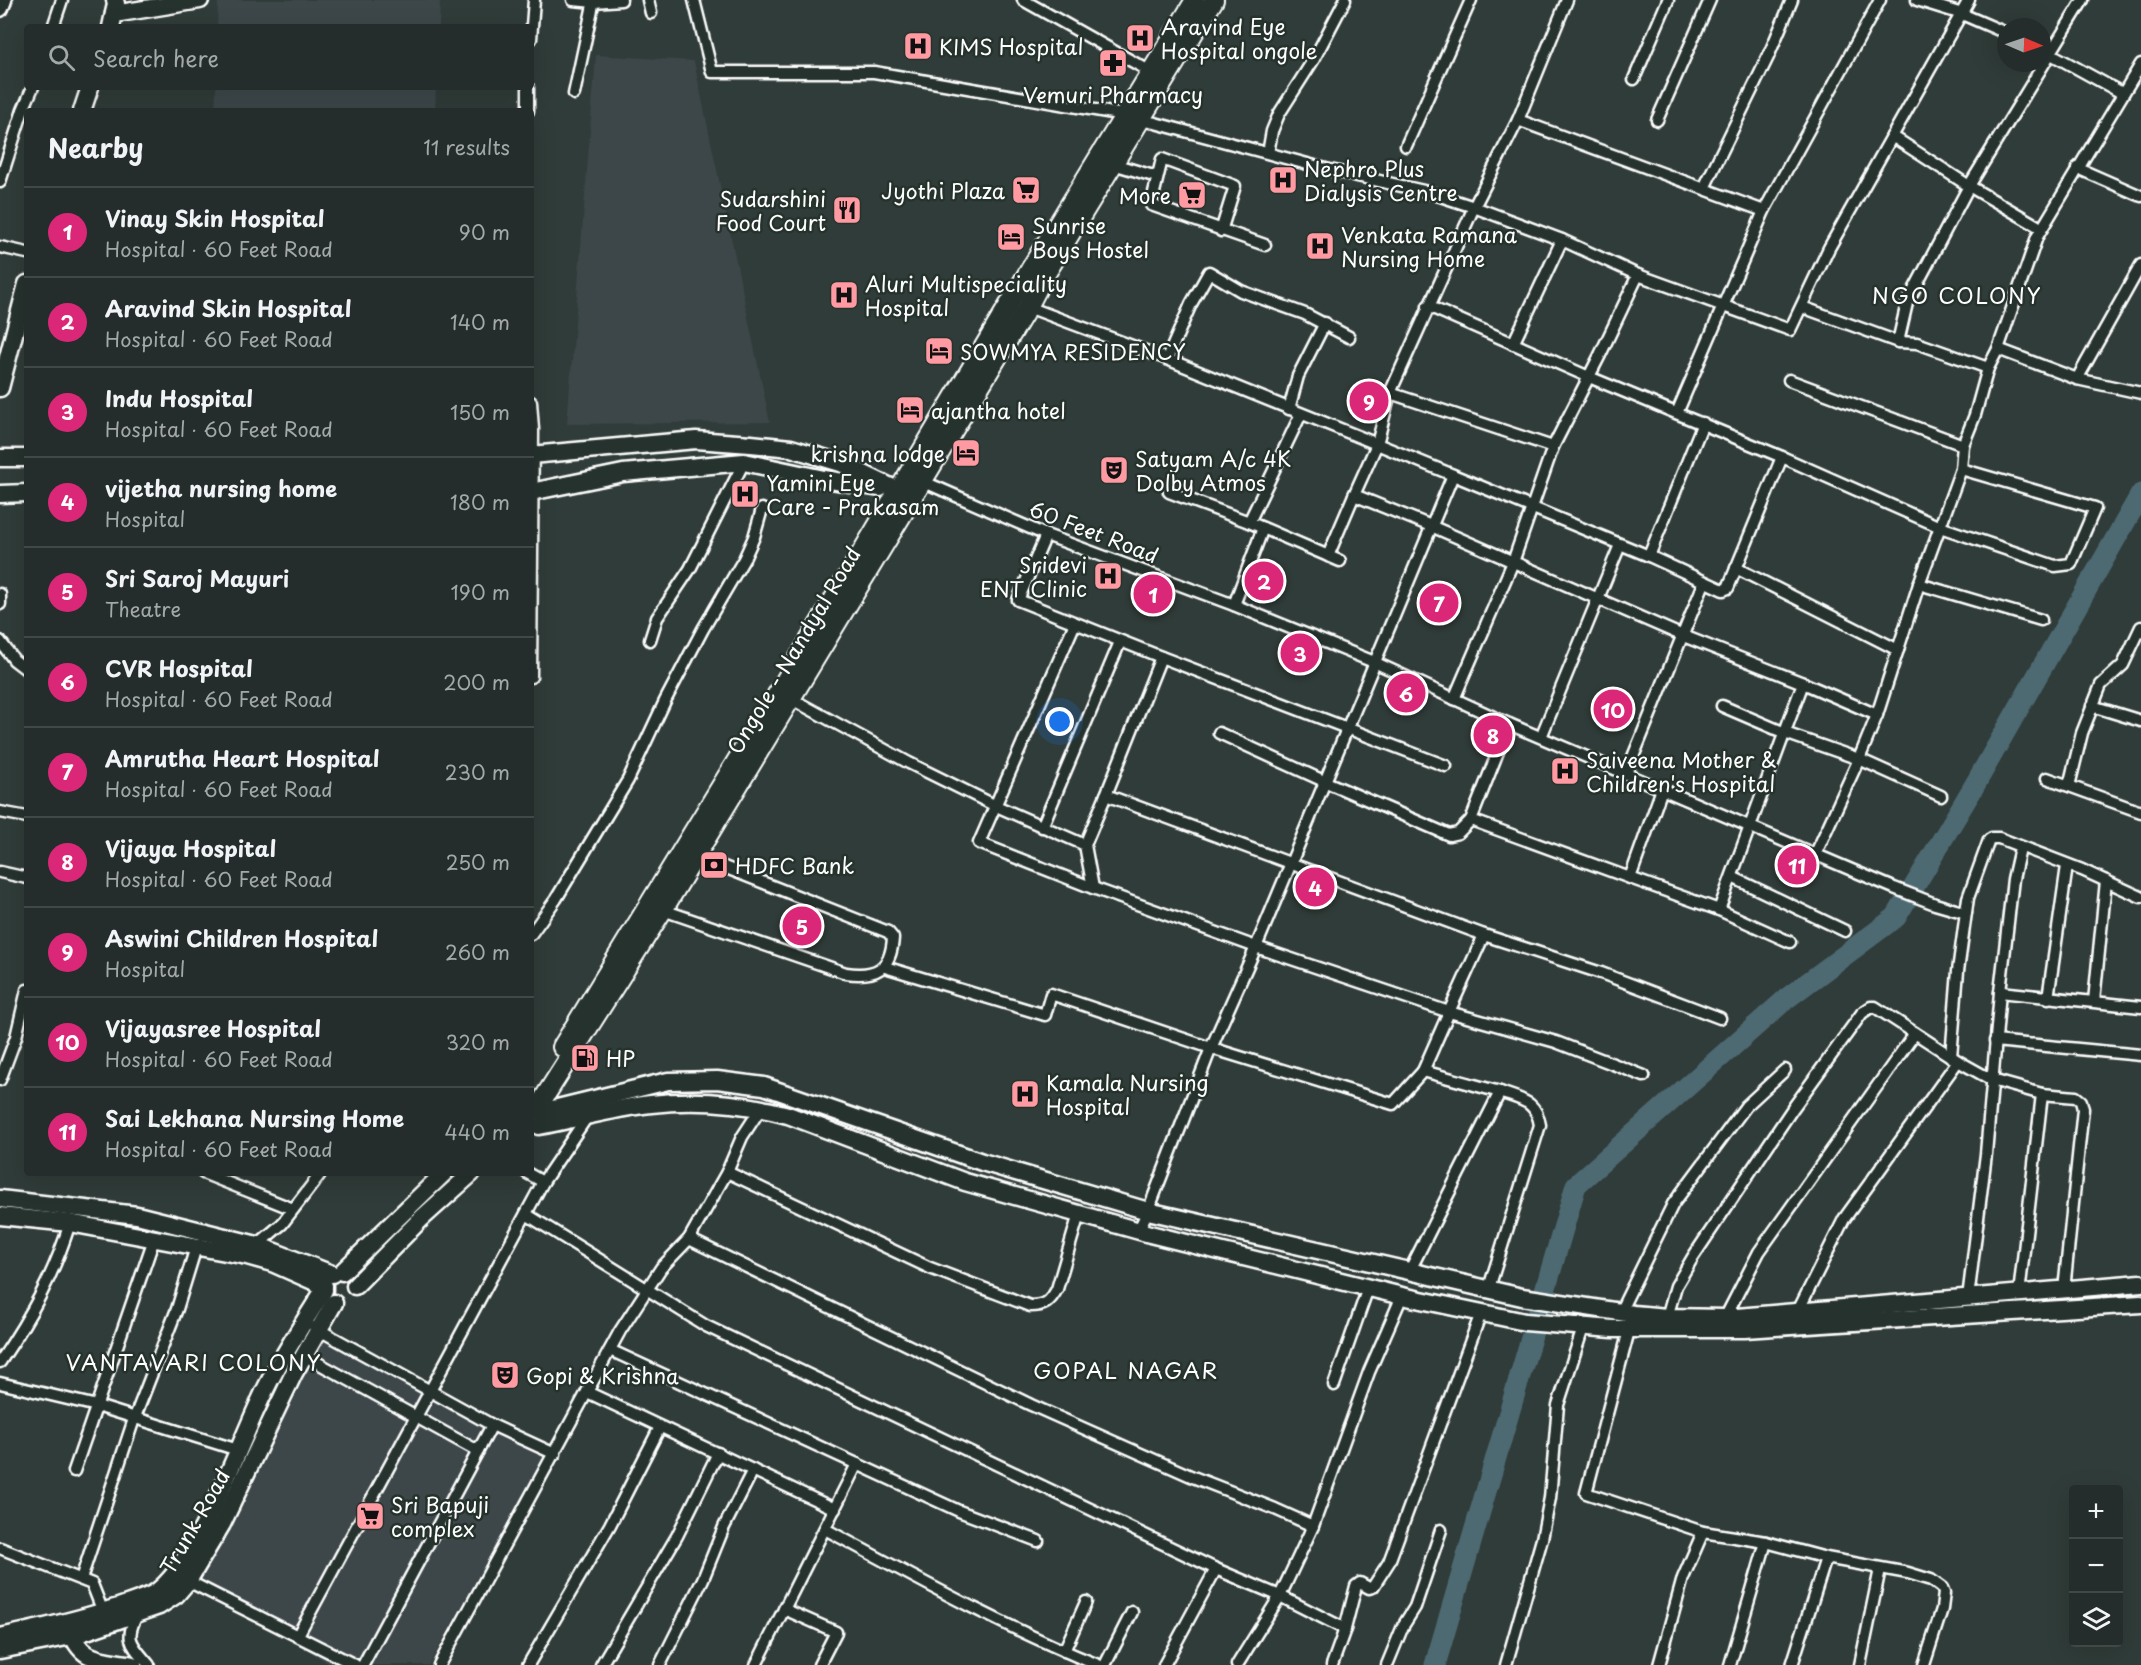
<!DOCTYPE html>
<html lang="en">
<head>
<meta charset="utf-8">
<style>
  body { margin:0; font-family:"Playpen Sans",sans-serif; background:#303937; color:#f1f3f6 }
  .controls { position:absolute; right:18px; bottom:18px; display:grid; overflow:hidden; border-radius:6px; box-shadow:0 6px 24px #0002 }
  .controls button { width:54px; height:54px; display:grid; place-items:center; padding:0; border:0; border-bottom:2px solid #414947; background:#242d2b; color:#f1f3f6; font:30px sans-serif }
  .compass { position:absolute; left:1997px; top:18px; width:54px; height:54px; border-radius:50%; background:#242d2b; box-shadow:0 6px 24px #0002; rotate:92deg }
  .you { position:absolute; left:1060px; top:722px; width:21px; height:21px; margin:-15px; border:4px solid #fff; border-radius:50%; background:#1a73e8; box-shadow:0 0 0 9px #1a73e833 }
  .badge { display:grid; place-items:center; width:39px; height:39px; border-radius:50%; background:#db2777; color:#fff; font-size:20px; font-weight:700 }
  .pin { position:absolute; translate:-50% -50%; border:3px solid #fff; box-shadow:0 2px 6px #0006 }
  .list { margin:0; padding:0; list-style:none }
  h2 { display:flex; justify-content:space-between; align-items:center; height:78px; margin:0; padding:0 24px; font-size:26px }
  h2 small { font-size:20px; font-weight:400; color:#a3a8a9 }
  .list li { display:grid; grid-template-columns:39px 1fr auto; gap:18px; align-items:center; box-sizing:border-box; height:90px; padding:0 24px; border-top:2px solid #414947 }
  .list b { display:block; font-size:22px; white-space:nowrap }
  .list p { margin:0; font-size:20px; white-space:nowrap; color:#a3a8a9 }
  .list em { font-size:20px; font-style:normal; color:#a3a8a9 }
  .icon { flex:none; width:33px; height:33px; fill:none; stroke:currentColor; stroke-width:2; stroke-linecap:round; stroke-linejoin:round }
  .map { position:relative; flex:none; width:2141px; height:1665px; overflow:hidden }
  .search { position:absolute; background:#242d2b; box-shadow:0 6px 24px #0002; left:24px; top:24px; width:510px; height:66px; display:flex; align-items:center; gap:15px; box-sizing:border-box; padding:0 21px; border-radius:6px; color:#a3a8a9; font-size:22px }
  .panel { position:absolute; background:#242d2b; box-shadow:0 6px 24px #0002; left:24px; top:108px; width:510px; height:1068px; border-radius:6px }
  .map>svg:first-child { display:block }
</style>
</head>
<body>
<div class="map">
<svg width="2141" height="1665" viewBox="0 0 2141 1665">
  <rect width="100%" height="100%" fill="#303c39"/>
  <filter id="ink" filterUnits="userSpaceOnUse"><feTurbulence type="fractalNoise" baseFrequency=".0167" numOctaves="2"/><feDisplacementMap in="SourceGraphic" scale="12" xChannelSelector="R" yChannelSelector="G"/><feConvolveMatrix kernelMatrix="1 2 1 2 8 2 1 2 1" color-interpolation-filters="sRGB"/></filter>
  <g filter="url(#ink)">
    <g fill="#3c4648">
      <path d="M226,0H440L439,27H217L218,2Z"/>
      <path d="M596,55L694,61L770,422L567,424Z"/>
      <path d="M216,87H436L435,111H215Z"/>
      <path d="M319,1337L420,1392L545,1456L429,1665H331L196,1577Z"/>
    </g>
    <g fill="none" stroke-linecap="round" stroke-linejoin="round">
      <path stroke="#4d6a73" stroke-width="21" d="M1435,1665L1576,1185L1786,999L1896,917L1973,788L2141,494"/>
      <g stroke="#fff" stroke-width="15">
        <g id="street">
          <path d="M573,0L594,2L621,0"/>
          <path d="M648,0L651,13"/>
          <path d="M694,0L712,72H874L1124,115"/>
          <path d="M1023,0L1151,72"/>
          <path d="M1917,0L1962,14L2006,33"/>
          <path d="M53,27L62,0"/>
          <path d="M531,39L534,0"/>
          <path d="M2042,49L2122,93"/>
          <path d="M1634,79L1668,0"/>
          <path d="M528,87V111"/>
          <path d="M574,94L594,0"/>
          <path d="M1140,120L1155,123L1326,169L1428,192L1474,207L1562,240L1638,275L1790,330L1829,248L1969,0"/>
          <path d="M1518,120L1764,211"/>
          <path d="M1657,120L1710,0"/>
          <path d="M1892,136L1969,186L2041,228"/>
          <path d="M1406,146L1471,0"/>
          <path d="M1268,153L1272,131L1279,114L1314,59L1345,0"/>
          <path d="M1113,164L1157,177"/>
          <path d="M2077,168L2141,196"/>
          <path d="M0,182L23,110L33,87"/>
          <path d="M1704,188L1768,57L1792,0"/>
          <path d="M1221,231L1235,186L1162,159L1151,205L1265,245"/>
          <path d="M0,247L27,253"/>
          <path d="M1428,306L1589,377L1782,457L1940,527L2055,566L2071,564L2095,508L1961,469"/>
          <path d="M1028,307L1167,359L1377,444L1354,495L1431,526L1681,635L1803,683L1719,910"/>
          <path d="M1802,307L1898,342L1917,343L1988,368"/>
          <path d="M1898,342L1907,303L1969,186L2083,0"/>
          <path d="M1513,344L1562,240"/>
          <path d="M1998,349L2077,379L2141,393"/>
          <path d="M1167,359L1191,304L1209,272L1241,291L1305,314L1349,337"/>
          <path d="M2077,379L2141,265"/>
          <path d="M1789,380L1963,445"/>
          <path d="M1390,393L1553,447"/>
          <path d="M531,402L533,429L531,677"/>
          <path d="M1289,409L1298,376L1325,323"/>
          <path d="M1677,413L1764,211L1880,0"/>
          <path d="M1453,475L1649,556L1723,590L1728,588L1782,457"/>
          <path d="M922,481L1046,535L1234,605L1374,662L1509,724L1894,888L1935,904L1966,913"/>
          <path d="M1169,492L1249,522L1340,561"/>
          <path d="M1249,522L1301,414"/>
          <path d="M1046,535L1018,600L1161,657L1106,795L1484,935L1601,973L1720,1018"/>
          <path d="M1328,556L1354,495"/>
          <path d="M1649,556L1703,423"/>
          <path d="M1736,568L1898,650"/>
          <path d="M1919,584L2041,620"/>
          <path d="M0,594V604"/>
          <path d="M1234,605L1263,528"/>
          <path d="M1075,623L979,843L1093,888L1256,947L1449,1012L1484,935"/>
          <path d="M650,640L657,618L690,569L744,462"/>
          <path d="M0,641L14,660L27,670"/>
          <path d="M1161,657L1446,766"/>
          <path d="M1803,683L1877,715"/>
          <path d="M788,697L909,763L994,805L1085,845L1106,795"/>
          <path d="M1454,699L1513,562L1553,447L1600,355L1638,275"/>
          <path d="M1722,706L1785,733L1859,759L1941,796"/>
          <path d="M2092,706L2141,721"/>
          <path d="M1509,724L1471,820L1630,878"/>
          <path d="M1219,733L1326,782L1449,835L1458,833L1471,820"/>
          <path d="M1541,737L1620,545"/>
          <path d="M1626,774L1704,583"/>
          <path d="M2047,778L2141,812"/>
          <path d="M2069,786L2082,733L2101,685L2123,665L2141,627"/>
          <path d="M1662,789L1630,878L1719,910L1790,942"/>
          <path d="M0,812L27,817"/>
          <path d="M1042,827L1120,642"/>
          <path d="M1085,845L1093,888"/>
          <path d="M1816,853L1859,759L1877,715L1919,584L1961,469L1963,445L1975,415L1988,368L1998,349L2037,237L2141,64"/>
          <path d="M0,872L27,878"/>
          <path d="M1732,877L1845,931"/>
          <path d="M663,910L846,973C875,977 891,970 893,938L888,932L696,856"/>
          <path d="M531,934L556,899L628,780L665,701L703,629L744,559L754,537L762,509"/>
          <path d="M885,967L1045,1015L1051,994L1211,1048L1393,1104L1423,1071L1500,1092L1409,1272"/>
          <path d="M2000,992L2141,1007"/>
          <path d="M2048,998L2067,866"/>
          <path d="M2094,1001L2106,881"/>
          <path d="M1995,1041L2141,1055"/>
          <path d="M1951,1057L1958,971L1968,898L1989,840L1992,838H1999L2082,870L2141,897"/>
          <path d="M1423,1071L1449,1012L1556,1042L1644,1076"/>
          <path d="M0,1080L16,1037L27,990"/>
          <path d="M727,1172L930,1268L1030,1306C1045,1306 1050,1302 1057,1289L1079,1214"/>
          <path d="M203,1173L293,1209"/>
          <path d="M527,1173L543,1182"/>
          <path d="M526,1214L706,1326L1216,1569L1280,1596L1345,1629"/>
          <path d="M1138,1231L1148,1211L1211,1048L1256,947L1453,475L1377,444L1390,393L1474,207L1518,120L1567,0"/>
          <path d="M689,1239L1031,1405L1193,1477L1275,1509L1313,1526"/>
          <path d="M255,1250L257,1245L282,1224L321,1173"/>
          <path d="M1488,1291L1540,1125C1536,1100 1521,1100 1500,1092"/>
          <path d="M2019,1294L2042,1094"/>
          <path d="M1968,1298L1986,1154L2000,992L2013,879L2020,848"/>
          <path d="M1620,1312L1673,1204L1746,1106L1785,1070"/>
          <path d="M1797,1313L1844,1219L1958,1061"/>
          <path d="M1667,1317L1676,1286L1693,1257L1793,1108L1862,1013L1871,1007H1875L1958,1061L1992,1080L2042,1094L2076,1097L2081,1101L2083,1109L2064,1289"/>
          <path d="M1725,1318L1759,1252L1915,1033"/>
          <path d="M1631,1323L1586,1493L1703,1532L1766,1542L1826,1558L1908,1573L1931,1580L1942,1588L1944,1593L1942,1609L1924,1665"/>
          <path d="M314,1327L492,1425L555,1454"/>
          <path d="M610,1350L959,1511L1038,1541"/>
          <path d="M309,1358L478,1451"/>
          <path d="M0,1362C31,1316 53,1277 70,1223"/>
          <path d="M0,1383L97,1406L238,1450"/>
          <path d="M1334,1385L1368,1288"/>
          <path d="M587,1392L835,1509"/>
          <path d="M74,1471L154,1239"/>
          <path d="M825,1529C914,1577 1003,1627 1098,1665"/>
          <path d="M0,1548L92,1584L103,1612"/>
          <path d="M81,1579L133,1422L177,1309L196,1247"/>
          <path d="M188,1581L355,1665"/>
          <path d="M784,1609L836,1632L819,1665"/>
          <path d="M138,1614C123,1639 132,1645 149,1665"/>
          <path d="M298,1635L543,1182L587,1117"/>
          <path d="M1064,1651L1086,1602"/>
          <path d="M363,1665L492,1425"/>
          <path d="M439,1665L620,1331L661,1268L689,1239L727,1172L742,1137L761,1108"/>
          <path d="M528,1665L610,1525L660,1427"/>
          <path d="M601,1665L677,1536L718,1453"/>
          <path d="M660,1665L703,1579L724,1527L753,1470"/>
          <path d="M756,1665L857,1464"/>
          <path d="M1105,1665L1132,1612"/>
          <path d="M1164,1665L1216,1569"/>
          <path d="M1237,1665L1280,1596L1313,1526L1369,1372L1402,1296"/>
          <path d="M1332,1665L1345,1629L1356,1586L1360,1583L1369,1588L1373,1587L1389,1562L1481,1313"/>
          <path d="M1387,1665L1403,1626L1415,1607L1441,1530"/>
          <path d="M1506,1665L1542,1539L1550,1498L1558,1405L1583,1328"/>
          <path d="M1659,1665L1683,1578L1703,1532"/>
          <path d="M1730,1665L1766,1542"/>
          <path d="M1792,1665L1826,1558"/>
          <path d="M1860,1665L1880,1569"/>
        </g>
      </g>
      <g stroke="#fff" stroke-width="21">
        <g id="secondary">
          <path d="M0,8L3,0"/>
          <path d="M114,14L200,0"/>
          <path d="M111,27L116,4L115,0"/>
          <path d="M82,111L90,87"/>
          <path d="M0,388L27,284"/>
          <path d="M531,455L696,440L751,444L791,448L841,463L899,491"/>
          <path d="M0,458H27"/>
          <path d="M531,492L623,473L744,462L824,479L880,488"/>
          <path d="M0,494L27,493"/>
          <path d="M541,1112L668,1081L717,1080L764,1086L982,1162L1148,1211L1522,1297L1633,1314L1667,1317L1725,1318L2141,1283"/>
          <path d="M539,1126C576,1119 614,1108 651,1104C697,1099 744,1103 788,1115L965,1182L1150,1234L1402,1296L1525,1322L1613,1329H1745L2141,1304"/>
          <path d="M0,1199L137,1215L257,1245L332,1274"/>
          <path d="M0,1216L70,1223L247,1256L272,1263L324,1286"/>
          <path d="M342,1272L444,1173"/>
          <path d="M355,1286L422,1218L472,1173"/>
          <path d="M69,1626C80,1663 100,1659 133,1665"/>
          <path d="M0,1637C39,1629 77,1620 115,1608C127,1604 141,1600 153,1594C197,1568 241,1437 266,1388C283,1354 304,1322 324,1290"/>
          <path d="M0,1650L72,1636L159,1606L176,1595L188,1581L222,1524L294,1373L334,1303"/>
        </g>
      </g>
      <g stroke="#fff" stroke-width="22">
        <g id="primary">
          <path d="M562,1047L779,691L1029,271L1195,0"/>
          <path d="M538,1107L663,910L1028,307L1042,280L1214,0"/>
        </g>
      </g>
      <use href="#street" stroke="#26332d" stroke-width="10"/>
      <use href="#secondary" stroke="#26332d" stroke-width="16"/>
      <use href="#primary" stroke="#26332d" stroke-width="18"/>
    </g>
  </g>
  <defs>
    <g id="hospital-square" transform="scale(1.5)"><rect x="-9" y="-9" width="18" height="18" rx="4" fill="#ff9aa2" stroke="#26332d"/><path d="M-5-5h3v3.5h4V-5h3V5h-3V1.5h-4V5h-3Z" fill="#111"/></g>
    <g id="pharmacy-square" transform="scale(1.5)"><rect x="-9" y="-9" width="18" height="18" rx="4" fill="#ff9aa2" stroke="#26332d"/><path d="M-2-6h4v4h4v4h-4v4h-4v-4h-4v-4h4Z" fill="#111"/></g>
    <g id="supermarket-square" transform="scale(1.5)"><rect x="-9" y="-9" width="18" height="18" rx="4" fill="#ff9aa2" stroke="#26332d"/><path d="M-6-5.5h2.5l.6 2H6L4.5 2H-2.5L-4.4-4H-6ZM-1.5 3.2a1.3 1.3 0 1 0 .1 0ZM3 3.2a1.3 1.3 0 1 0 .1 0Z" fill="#111"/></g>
    <g id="restaurant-square" transform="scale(1.5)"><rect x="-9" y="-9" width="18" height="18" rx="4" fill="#ff9aa2" stroke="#26332d"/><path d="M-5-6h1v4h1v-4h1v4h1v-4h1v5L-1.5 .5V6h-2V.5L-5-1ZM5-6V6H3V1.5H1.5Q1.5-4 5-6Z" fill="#111"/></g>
    <g id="hotel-square" transform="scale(1.5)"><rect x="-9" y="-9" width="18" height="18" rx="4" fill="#ff9aa2" stroke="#26332d"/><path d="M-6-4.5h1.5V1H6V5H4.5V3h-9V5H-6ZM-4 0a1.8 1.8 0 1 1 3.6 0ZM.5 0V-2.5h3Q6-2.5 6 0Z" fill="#111"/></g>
    <g id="theatre-square" transform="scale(1.5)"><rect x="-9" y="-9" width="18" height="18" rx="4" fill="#ff9aa2" stroke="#26332d"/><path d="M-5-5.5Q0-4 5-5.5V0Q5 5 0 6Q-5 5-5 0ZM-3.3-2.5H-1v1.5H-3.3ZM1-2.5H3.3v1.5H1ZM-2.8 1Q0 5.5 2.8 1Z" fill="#111"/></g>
    <g id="bank-square" transform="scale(1.5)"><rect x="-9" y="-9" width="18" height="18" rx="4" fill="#ff9aa2" stroke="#26332d"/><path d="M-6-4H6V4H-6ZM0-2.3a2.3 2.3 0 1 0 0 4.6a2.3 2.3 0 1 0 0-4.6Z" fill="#111"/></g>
    <g id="fuel-square" transform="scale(1.5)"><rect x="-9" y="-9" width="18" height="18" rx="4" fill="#ff9aa2" stroke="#26332d"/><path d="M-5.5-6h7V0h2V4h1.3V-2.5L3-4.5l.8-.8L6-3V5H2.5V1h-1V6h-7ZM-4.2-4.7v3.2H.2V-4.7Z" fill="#111"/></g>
  </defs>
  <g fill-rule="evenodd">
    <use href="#hospital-square" x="1140" y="38"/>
    <use href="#hospital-square" x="918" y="46"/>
    <use href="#pharmacy-square" x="1113" y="63"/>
    <use href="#hospital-square" x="1283" y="180"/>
    <use href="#supermarket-square" x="1026" y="190"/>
    <use href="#supermarket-square" x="1192" y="195"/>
    <use href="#restaurant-square" x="847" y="210"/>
    <use href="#hotel-square" x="1011" y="237"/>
    <use href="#hospital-square" x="1320" y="246"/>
    <use href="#hospital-square" x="844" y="295"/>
    <use href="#hotel-square" x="939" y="351"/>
    <use href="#hotel-square" x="910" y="410"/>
    <use href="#hotel-square" x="966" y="453"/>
    <use href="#theatre-square" x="1114" y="470"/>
    <use href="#hospital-square" x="745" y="494"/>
    <use href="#hospital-square" x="1108" y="576"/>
    <use href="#hospital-square" x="1565" y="771"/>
    <use href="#bank-square" x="714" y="865"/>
    <use href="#fuel-square" x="585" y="1058"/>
    <use href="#hospital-square" x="1025" y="1094"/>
    <use href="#theatre-square" x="505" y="1375"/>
    <use href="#supermarket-square" x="370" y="1516"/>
  </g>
  <g text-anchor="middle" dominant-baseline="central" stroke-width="5" stroke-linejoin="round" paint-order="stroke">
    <g font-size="21" fill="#fff" stroke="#26332d" text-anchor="start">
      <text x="1161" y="26">Aravind Eye<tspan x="1161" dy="24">Hospital ongole</tspan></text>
      <text x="939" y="46">KIMS Hospital</text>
      <text x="1113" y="94" text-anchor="middle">Vemuri Pharmacy</text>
      <text x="1304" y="168">Nephro Plus<tspan x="1304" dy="24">Dialysis Centre</tspan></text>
      <text x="1005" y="190" text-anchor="end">Jyothi Plaza</text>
      <text x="1171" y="195" text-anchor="end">More</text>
      <text x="826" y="198" text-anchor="end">Sudarshini<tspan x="826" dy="24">Food Court</tspan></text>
      <text x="1032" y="225">Sunrise<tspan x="1032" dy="24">Boys Hostel</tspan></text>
      <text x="1341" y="234">Venkata Ramana<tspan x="1341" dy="24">Nursing Home</tspan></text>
      <text x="865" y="283">Aluri Multispeciality<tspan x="865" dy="24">Hospital</tspan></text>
      <text x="960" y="351">SOWMYA RESIDENCY</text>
      <text x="931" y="410">ajantha hotel</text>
      <text x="945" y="453" text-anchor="end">krishna lodge</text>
      <text x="1135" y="458">Satyam A/c 4K<tspan x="1135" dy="24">Dolby Atmos</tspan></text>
      <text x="766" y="482">Yamini Eye<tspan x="766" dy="24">Care - Prakasam</tspan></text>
      <text x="1087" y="564" text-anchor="end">Sridevi<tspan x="1087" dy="24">ENT Clinic</tspan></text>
      <text x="1586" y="759">Saiveena Mother &amp;<tspan x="1586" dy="24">Children's Hospital</tspan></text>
      <text x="735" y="865">HDFC Bank</text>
      <text x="606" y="1058">HP</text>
      <text x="1046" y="1082">Kamala Nursing<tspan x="1046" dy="24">Hospital</tspan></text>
      <text x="526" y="1375">Gopi &amp; Krishna</text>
      <text x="391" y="1504">Sri Bapuji<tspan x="391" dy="24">complex</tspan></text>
    </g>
    <g font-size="21" fill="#fff" stroke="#26332d">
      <text transform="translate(1094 531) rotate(21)">60 Feet Road</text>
      <text transform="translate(793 650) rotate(-59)">Ongole - Nandyal Road</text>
      <text transform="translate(194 1521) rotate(-60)">Trunk Road</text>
    </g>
    <g font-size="22" letter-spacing="1.5" fill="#fff" stroke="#26332d">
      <text x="1957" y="294">NGO COLONY</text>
      <text x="194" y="1361">VANTAVARI COLONY</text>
      <text x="1126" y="1369">GOPAL NAGAR</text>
    </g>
  </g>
</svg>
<div class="controls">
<button>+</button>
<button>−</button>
<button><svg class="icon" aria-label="layers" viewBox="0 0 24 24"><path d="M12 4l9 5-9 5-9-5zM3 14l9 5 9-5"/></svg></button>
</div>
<svg class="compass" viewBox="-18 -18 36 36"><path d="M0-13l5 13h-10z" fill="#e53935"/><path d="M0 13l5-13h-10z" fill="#a3a8a9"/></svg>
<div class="you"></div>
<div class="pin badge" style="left:1153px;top:594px">1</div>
<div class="pin badge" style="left:1264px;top:581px">2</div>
<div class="pin badge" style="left:1300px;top:653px">3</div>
<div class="pin badge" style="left:1315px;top:887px">4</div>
<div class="pin badge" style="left:802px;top:926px">5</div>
<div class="pin badge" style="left:1406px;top:693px">6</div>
<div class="pin badge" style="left:1439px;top:603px">7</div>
<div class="pin badge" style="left:1493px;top:735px">8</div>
<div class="pin badge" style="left:1369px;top:401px">9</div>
<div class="pin badge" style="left:1613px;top:709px">10</div>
<div class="pin badge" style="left:1797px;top:865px">11</div>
<div class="search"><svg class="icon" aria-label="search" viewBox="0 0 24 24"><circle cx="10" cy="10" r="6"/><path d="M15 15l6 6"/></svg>Search here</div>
<section class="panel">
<h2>Nearby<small>11 results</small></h2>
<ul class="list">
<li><span class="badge">1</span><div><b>Vinay Skin Hospital</b><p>Hospital · 60 Feet Road</p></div><em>90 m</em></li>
<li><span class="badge">2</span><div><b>Aravind Skin Hospital</b><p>Hospital · 60 Feet Road</p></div><em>140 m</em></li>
<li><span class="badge">3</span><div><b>Indu Hospital</b><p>Hospital · 60 Feet Road</p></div><em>150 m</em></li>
<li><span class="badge">4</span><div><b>vijetha nursing home</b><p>Hospital</p></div><em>180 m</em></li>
<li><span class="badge">5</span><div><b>Sri Saroj Mayuri</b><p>Theatre</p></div><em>190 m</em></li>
<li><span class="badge">6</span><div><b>CVR Hospital</b><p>Hospital · 60 Feet Road</p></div><em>200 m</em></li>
<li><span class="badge">7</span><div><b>Amrutha Heart Hospital</b><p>Hospital · 60 Feet Road</p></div><em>230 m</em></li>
<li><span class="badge">8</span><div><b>Vijaya Hospital</b><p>Hospital · 60 Feet Road</p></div><em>250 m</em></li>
<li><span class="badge">9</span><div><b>Aswini Children Hospital</b><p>Hospital</p></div><em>260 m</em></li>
<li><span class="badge">10</span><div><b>Vijayasree Hospital</b><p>Hospital · 60 Feet Road</p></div><em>320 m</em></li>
<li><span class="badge">11</span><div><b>Sai Lekhana Nursing Home</b><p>Hospital · 60 Feet Road</p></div><em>440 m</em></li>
</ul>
</section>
</div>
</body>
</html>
